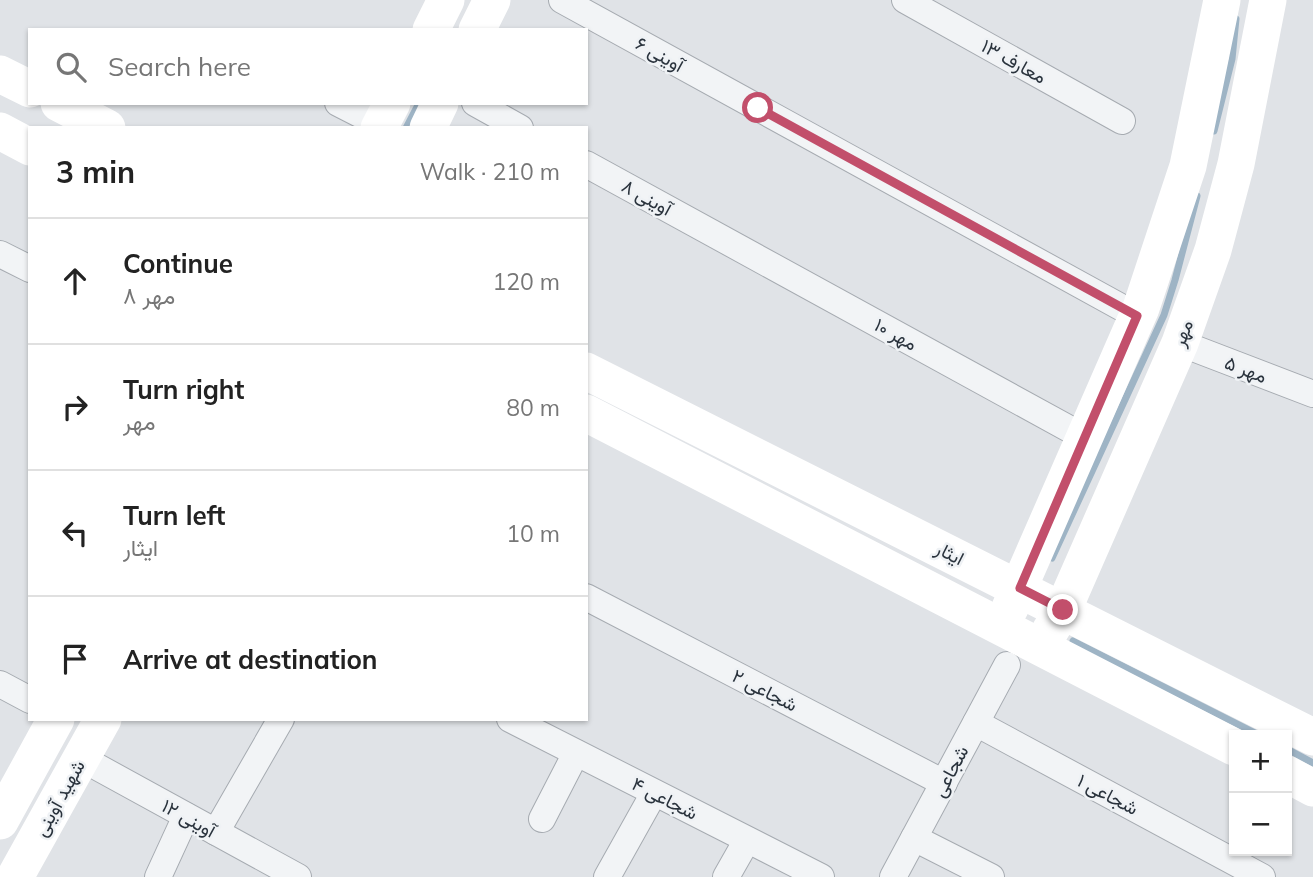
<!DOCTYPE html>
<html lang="en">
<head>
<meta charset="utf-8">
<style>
  body { margin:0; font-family:Mulish,Vazirmatn,sans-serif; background:#f6f6f6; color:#222 }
  .controls { position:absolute; right:21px; bottom:21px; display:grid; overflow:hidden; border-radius:0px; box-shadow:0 2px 5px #0004 }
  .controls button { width:63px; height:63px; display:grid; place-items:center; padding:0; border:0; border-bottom:2px solid #e0e0e0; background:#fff; color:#222; font:35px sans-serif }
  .stop { position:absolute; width:21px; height:21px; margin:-16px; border:5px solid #c24f6b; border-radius:50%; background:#fff }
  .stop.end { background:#c24f6b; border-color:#fff; box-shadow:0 2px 7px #0008 }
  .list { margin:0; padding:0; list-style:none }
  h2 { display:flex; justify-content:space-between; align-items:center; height:91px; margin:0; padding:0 28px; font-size:30px }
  h2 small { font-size:23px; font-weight:400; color:#767676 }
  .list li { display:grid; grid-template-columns:46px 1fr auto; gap:21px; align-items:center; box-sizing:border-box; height:126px; padding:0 28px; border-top:2px solid #e0e0e0 }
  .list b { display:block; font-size:26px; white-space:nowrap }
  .list p { margin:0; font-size:23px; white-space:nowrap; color:#767676 }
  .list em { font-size:23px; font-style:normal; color:#767676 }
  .icon { flex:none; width:38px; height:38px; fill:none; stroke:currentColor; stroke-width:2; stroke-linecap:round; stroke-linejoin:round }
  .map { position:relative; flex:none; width:1313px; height:877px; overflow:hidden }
  .search { position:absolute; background:#fff; box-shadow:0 2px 5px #0004; left:28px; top:28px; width:560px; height:77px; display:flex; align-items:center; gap:18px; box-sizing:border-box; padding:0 24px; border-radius:0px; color:#767676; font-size:26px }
  .panel { position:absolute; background:#fff; box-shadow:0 2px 5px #0004; left:28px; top:126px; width:560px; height:595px; border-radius:0px }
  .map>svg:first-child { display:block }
</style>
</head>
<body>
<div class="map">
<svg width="1313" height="877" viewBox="0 0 1313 877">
  <rect width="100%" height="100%" fill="#e0e3e7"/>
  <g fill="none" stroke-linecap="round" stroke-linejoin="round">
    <g stroke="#9eb4c5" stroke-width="7">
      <path d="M406,128L419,103"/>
      <path d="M1214,131L1232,59L1236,19"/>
      <path d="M1052,558L1164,315L1175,280L1197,196"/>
      <path d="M1073,641L1259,735"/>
      <path d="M1287,749L1313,763"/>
    </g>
    <g stroke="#a6abb1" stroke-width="28">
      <g id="street">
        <path d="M562,0L1137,316"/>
        <path d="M905,0L1122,121"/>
        <path d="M338,103L381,125"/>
        <path d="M475,103L520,128"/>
        <path d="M586,164L1084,437"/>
        <path d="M0,254L30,269"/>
        <path d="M1180,343L1313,394"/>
        <path d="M586,597L944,783"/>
        <path d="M0,684L30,700"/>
        <path d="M510,719L821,877"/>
        <path d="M976,723L1262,877"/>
        <path d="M81,758L298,877"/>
        <path d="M542,819L576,753"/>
        <path d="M216,832L281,719"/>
        <path d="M914,838L991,877"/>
        <path d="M158,877L186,816"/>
        <path d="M607,877L654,793"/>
        <path d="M726,877L747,840"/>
        <path d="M893,877L1007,665"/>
      </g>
    </g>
    <use href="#street" stroke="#f2f4f6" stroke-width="26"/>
    <g stroke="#fff" stroke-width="37">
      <path d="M431,30L446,0"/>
      <path d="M477,30L492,0"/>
      <path d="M0,74L30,89"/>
      <path d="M59,103L107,128"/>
      <path d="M379,128L392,103"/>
      <path d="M428,128L440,103"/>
      <path d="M0,131L30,147"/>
      <path d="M586,371L1313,737"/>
      <path d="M586,413L1234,747"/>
      <path d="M1010,608L1141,308L1188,166L1222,0"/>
      <path d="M1050,631L1063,610L1180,343L1213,250L1236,164L1268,0"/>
      <path d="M1287,774L1313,788"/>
      <path d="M0,821L56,719"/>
      <path d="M15,877L103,719"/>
    </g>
  </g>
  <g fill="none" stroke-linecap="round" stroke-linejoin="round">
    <path stroke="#c24f6b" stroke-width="9" d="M758,108L1137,316L1020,588L1063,610"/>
  </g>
  <g text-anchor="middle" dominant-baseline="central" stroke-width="5" stroke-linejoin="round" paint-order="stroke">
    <g font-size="19" fill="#2a333d" stroke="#eff2f5">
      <text transform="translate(660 54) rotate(29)">۶ آوینی</text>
      <text transform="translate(1014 61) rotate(29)">معارف ۱۳</text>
      <text transform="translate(647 197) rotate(29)">۸ آوینی</text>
      <text transform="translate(1182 333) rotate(-69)">مهر</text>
      <text transform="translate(896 334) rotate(29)">مهر ۱۰</text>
      <text transform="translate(1246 369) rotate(21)">مهر ۵</text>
      <text transform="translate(950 553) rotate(27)">ایثار</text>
      <text transform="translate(765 690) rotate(27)">شجاعی ۲</text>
      <text transform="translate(950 771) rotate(-62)">شجاعی</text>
      <text transform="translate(1108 794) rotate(28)">شجاعی ۱</text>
      <text transform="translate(59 798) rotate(-61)">شهید آوینی</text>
      <text transform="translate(665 798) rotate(27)">شجاعی ۴</text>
      <text transform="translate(189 818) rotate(29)">۱۲ آوینی</text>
    </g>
  </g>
</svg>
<div class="controls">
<button>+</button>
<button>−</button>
</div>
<div class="stop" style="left:758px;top:108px"></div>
<div class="stop end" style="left:1063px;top:610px"></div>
<div class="search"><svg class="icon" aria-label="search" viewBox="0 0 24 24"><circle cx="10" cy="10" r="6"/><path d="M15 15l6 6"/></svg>Search here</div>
<section class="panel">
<h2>3 min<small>Walk · 210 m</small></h2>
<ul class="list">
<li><svg class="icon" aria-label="ahead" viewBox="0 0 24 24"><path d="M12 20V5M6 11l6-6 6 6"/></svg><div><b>Continue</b><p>مهر ۸</p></div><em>120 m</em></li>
<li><svg class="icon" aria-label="right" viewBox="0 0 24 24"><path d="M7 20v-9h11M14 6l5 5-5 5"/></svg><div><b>Turn right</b><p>مهر</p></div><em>80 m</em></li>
<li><svg class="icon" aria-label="left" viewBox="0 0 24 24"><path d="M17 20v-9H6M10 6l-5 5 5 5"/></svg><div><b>Turn left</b><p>ایثار</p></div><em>10 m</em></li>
<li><svg class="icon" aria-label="arrive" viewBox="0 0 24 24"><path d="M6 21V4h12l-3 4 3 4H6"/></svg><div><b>Arrive at destination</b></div></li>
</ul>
</section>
</div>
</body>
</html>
